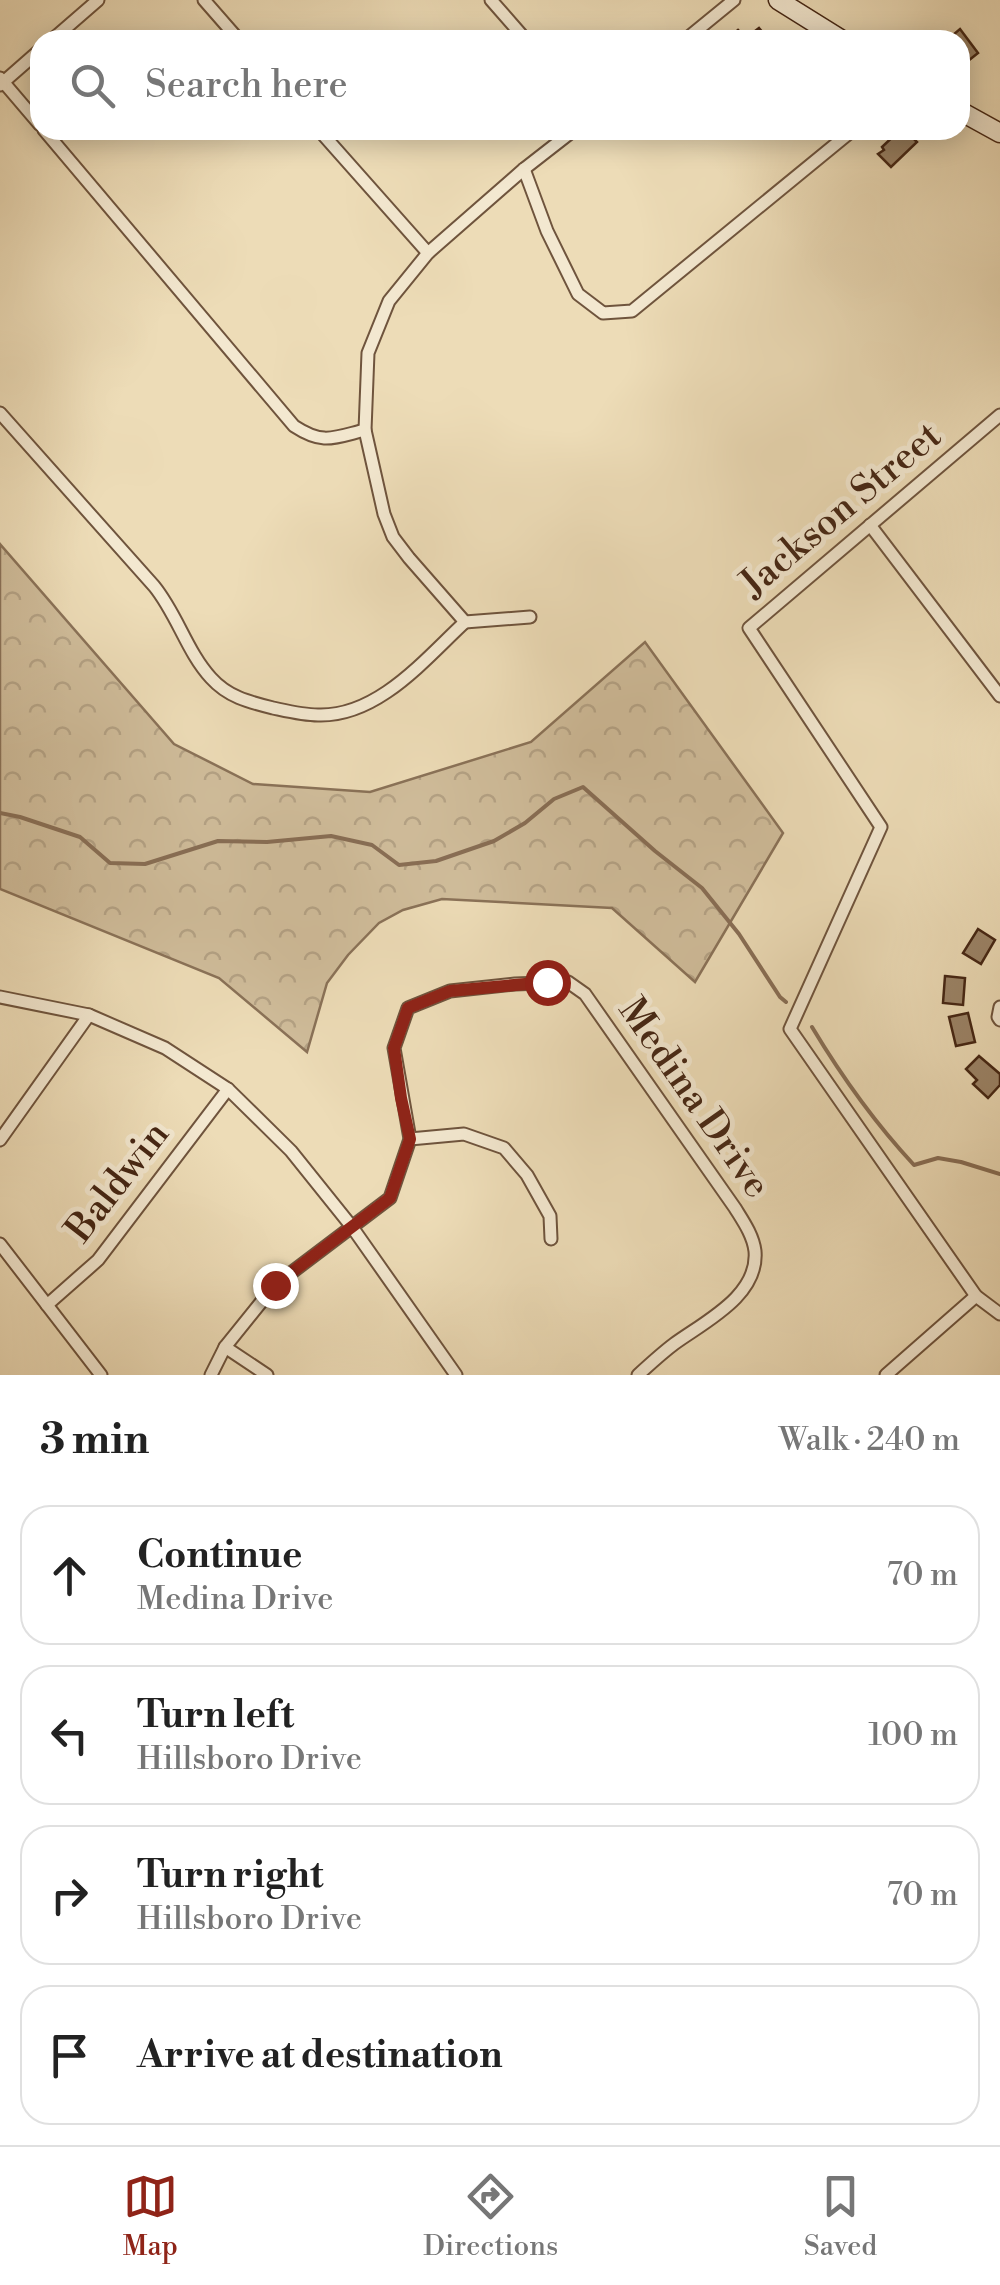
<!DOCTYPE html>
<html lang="en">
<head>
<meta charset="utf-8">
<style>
  body { margin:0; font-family:"Libre Bodoni",serif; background:#f6f6f6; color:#222 }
  .stop { position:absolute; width:30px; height:30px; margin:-22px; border:8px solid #8f2418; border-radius:50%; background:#fff }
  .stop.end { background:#8f2418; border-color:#fff; box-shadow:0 2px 10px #0008 }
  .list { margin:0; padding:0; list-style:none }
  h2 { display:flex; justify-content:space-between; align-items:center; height:130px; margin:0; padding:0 40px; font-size:42px }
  h2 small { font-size:32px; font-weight:400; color:#767676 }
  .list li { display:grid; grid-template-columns:65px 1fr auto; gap:30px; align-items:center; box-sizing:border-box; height:140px; margin:0 20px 20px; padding:0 20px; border:2px solid #e0e0e0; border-radius:30px }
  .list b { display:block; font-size:38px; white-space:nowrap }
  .list p { margin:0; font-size:32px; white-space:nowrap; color:#767676 }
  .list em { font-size:32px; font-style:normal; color:#767676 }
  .icon { flex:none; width:55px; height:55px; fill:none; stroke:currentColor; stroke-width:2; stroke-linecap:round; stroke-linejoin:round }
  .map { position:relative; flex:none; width:1000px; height:1375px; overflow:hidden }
  .search { position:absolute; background:#fff; box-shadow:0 5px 25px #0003; left:30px; right:30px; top:30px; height:110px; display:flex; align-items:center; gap:25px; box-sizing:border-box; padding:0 35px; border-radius:30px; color:#767676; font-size:38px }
  .sheet { height:770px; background:#fff }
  nav { display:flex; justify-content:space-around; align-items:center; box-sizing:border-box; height:140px; border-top:2px solid #e0e0e0; background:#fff; font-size:28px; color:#767676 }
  nav a { display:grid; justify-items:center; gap:5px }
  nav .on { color:#8f2418 }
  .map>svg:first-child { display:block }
</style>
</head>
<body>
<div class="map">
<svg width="1000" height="1375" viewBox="0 0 1000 1375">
  <defs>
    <pattern id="forest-crowns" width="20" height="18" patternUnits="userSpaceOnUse" patternTransform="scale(2.5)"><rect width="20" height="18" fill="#d0bd9b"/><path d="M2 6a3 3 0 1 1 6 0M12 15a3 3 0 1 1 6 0" fill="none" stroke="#b4a285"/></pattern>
  </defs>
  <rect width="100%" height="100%" fill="#eddcb7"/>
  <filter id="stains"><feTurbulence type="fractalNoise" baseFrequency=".002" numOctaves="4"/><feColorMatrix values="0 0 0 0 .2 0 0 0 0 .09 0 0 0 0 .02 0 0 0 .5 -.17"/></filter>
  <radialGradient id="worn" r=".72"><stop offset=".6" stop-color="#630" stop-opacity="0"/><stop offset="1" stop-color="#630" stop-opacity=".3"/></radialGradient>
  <path fill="url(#forest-crowns)" stroke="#8a7258" stroke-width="2.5" d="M0,544L174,744L253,784L370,792L531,742L645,642L783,833L695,982L612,908L442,899L403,910L379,923L348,955L327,983L307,1052L219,978L0,889Z"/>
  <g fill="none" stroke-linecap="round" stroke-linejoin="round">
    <g stroke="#886e55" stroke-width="4">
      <path d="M0,813L20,817L80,837L110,863L145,864L218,841L267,842L331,836L372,845L399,865L436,861L494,841L525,823L554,799L583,787L655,851L702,888L739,934L780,997L786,1002"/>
      <path d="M812,1027C842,1077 874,1122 914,1165L938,1158L961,1162L1000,1174"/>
    </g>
  </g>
  <g fill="#9c8569" stroke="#452614" stroke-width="2.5">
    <path d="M759,28L769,40H726L738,30L746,38Z"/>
    <path d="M960,29L978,53L963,65L960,61V40H947Z"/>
    <path d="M900,130H905L917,142L891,167L878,154L884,150L882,147Z"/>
    <path d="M978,929L995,940L981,964L963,953Z"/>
    <path d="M945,976L965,978L963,1005L943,1003Z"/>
    <path d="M968,1013L975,1042L956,1046L949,1017Z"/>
    <path d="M979,1056L1000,1074V1085L988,1098L973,1084L977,1080L966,1069Z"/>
  </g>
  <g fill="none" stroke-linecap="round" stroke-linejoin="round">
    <g stroke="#6f543d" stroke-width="15">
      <g id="street">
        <path d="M204,0L239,40"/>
        <path d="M491,0L526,40"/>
        <path d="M52,40L98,0"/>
        <path d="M685,40L734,0"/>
        <path d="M0,78L40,125"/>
        <path d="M0,85L40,50"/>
        <path d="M44,130L294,426C323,445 333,438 365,430"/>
        <path d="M319,130L428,253"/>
        <path d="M524,169L547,231L578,294L603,313L632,311L853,130"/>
        <path d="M0,413L154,586C177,614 187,652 211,678C228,697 249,702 273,708C287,711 303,715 318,715C378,717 425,659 465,622"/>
        <path d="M1000,415L749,628L881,827L790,1029L976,1296L1000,1314"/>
        <path d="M870,525L1000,696"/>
        <path d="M465,622L409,558L393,537L384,514L365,430L368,353L389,301L428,253L524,169L574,130"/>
        <path d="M465,622L530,617"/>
        <path d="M0,997L89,1015L165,1048L228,1089L291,1151L352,1227L456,1375"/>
        <path d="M1000,1007L998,1017L1000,1020"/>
        <path d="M410,1139L464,1134L504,1148L527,1175L550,1216L551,1239"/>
        <path d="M0,1140L89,1015"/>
        <path d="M0,1244L101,1375"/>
        <path d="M47,1305L98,1260L228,1089"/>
        <path d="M225,1347L267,1375"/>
        <path d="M211,1375L225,1347L275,1285L390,1198L410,1139L394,1048L408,1008L450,991L515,984L568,982L585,994L735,1208C743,1221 753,1235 755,1251C759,1296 704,1322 674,1344C662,1353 650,1364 638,1375"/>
        <path d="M886,1375L976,1296"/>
      </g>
    </g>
    <g stroke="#452614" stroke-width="21">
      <g id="secondary">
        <path d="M778,0L842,40"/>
        <path d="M960,111L1000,133"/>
      </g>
    </g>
    <use href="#street" stroke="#f3e8d0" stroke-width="11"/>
    <use href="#secondary" stroke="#f3e8d0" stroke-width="18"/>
  </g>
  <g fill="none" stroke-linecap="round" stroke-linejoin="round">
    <path stroke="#8f2418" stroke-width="12" d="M275,1285L390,1198L410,1139L401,1098L394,1048L408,1008L450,991L547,982"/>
  </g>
  <g text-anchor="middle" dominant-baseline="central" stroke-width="10" stroke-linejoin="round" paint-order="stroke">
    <g font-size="38" fill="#452614" stroke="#f3e8d0">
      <text transform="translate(841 510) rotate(-40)">Jackson Street</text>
      <text transform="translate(694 1098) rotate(55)">Medina Drive</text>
      <text transform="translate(118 1182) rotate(-52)">Baldwin</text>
    </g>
  </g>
  <rect width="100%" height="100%" filter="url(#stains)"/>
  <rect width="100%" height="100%" fill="url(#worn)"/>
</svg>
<div class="stop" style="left:547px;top:982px"></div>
<div class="stop end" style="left:275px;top:1285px"></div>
<div class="search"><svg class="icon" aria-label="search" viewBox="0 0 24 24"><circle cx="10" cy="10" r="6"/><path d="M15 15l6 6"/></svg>Search here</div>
</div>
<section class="sheet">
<h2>3 min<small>Walk · 240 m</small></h2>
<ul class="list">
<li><svg class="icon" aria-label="ahead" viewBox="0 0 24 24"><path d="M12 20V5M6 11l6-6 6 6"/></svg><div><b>Continue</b><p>Medina Drive</p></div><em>70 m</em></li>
<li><svg class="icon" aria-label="left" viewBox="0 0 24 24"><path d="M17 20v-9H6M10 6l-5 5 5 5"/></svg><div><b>Turn left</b><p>Hillsboro Drive</p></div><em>100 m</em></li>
<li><svg class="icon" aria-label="right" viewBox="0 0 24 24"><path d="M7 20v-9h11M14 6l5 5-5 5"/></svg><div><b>Turn right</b><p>Hillsboro Drive</p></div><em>70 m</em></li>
<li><svg class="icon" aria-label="arrive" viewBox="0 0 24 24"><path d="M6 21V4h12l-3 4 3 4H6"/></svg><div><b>Arrive at destination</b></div></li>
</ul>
</section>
<nav>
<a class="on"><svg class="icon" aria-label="map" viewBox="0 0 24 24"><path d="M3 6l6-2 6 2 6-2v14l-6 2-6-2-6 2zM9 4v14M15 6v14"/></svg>Map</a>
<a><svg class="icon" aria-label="directions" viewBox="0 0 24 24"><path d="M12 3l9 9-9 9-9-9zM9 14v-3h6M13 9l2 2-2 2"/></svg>Directions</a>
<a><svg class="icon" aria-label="saved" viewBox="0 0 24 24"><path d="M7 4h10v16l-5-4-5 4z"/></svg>Saved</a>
</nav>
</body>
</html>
